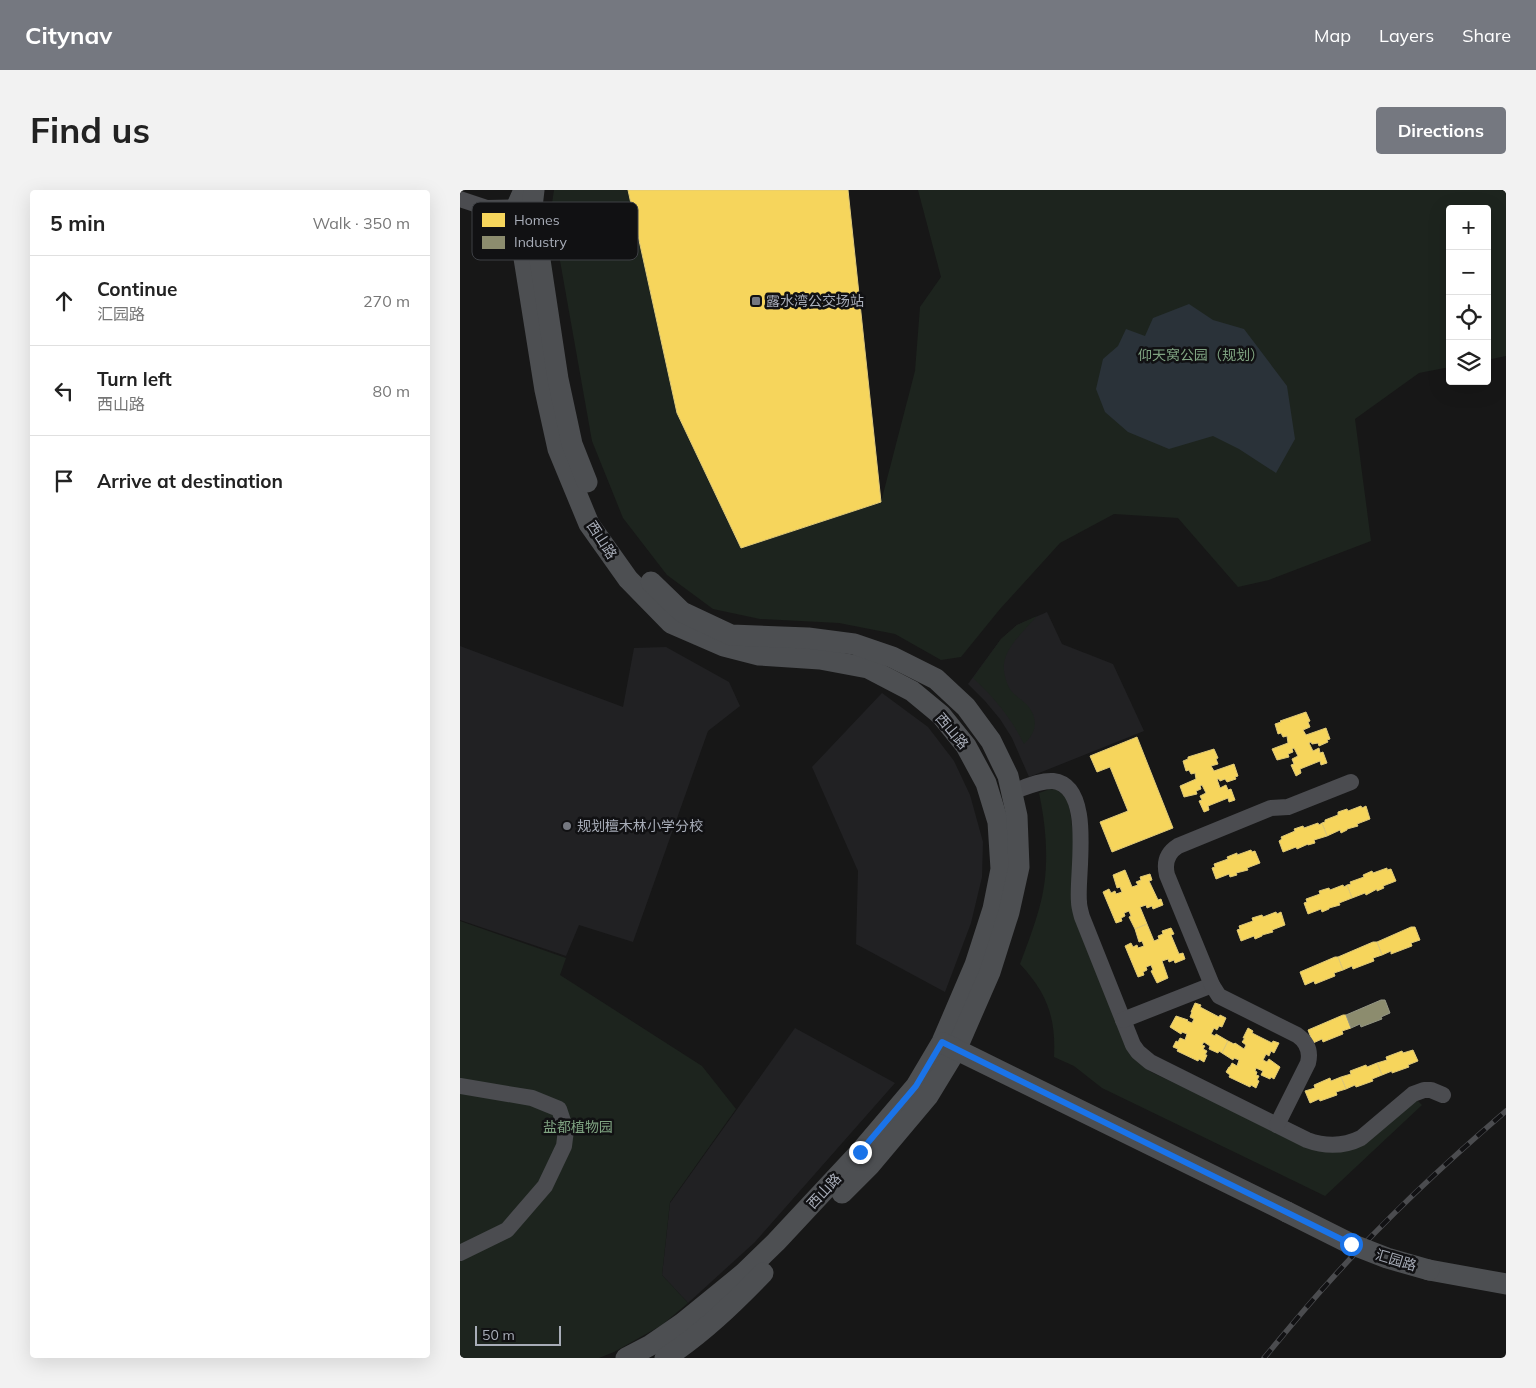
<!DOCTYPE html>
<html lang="en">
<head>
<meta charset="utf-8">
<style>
  body { margin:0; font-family:Mulish,"Noto Sans SC",sans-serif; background:#f2f2f2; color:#222 }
  .controls { position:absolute; right:15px; top:15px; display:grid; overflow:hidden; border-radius:5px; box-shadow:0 5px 20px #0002 }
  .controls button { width:45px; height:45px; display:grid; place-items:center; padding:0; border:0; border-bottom:1px solid #e0e0e0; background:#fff; color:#222; font:25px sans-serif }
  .scale { position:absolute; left:15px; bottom:12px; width:86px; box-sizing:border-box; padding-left:5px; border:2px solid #a8adb8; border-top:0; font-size:14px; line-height:18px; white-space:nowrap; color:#a8adb8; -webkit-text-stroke:4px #111113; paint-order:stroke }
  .stop { position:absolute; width:15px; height:15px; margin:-11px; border:4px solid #1a73e8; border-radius:50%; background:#fff }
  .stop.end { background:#1a73e8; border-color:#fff; box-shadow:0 1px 5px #0008 }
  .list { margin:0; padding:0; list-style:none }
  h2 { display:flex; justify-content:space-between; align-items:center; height:65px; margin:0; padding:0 20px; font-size:21px }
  h2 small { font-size:16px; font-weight:400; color:#767676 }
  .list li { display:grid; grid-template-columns:32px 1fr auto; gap:15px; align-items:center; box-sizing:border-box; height:90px; padding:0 20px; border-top:1px solid #e0e0e0 }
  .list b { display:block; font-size:19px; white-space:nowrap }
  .list p { margin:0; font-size:16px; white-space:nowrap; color:#767676 }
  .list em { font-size:16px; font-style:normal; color:#767676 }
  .icon { flex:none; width:28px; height:28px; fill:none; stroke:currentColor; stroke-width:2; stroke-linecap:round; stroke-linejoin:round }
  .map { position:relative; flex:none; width:1046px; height:1168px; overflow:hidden; border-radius:5px }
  header { display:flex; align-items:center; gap:30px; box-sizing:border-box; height:70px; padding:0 25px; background:#757880; color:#fff }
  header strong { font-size:24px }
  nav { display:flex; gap:28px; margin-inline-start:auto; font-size:18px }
  .intro { display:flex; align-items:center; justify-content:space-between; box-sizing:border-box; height:120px; padding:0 30px }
  h1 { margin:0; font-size:35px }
  .button { padding:12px 22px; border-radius:5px; background:#757880; color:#fff; font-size:18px; font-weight:700 }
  main { display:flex; gap:30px; padding:0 30px }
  aside { flex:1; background:#fff; border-radius:5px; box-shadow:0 5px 20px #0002 }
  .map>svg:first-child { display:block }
</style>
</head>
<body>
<header>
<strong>Citynav</strong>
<nav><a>Map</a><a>Layers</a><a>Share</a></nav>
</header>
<div class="intro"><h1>Find us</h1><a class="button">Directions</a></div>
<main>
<aside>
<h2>5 min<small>Walk · 350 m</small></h2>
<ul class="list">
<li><svg class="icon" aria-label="ahead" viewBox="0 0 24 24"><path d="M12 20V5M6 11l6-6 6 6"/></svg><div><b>Continue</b><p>汇园路</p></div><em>270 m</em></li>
<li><svg class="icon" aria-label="left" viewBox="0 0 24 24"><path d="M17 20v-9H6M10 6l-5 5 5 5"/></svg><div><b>Turn left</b><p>西山路</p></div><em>80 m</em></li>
<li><svg class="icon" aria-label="arrive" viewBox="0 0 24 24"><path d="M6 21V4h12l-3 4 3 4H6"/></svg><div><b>Arrive at destination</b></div></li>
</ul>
</aside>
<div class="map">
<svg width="1046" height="1168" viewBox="0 0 1046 1168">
  <rect width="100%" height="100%" fill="#171717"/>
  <g fill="#212123">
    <path d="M587,422L602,454L653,474L684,541L569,587L552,548L540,529L525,511L508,494L541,449L557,435Z"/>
    <path d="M0,456L163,517L174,458L206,457L269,492L280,516L248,541L173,752L119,735L106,766L0,730Z"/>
    <path d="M422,503L468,537L494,571L510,605L523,652L522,687L511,733L485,802L396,754L398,681L352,577Z"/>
    <path d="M335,838L435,893L295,1052L228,1113L202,1085L210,1013Z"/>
  </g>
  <g fill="#1d241e">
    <path d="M94,0H169L217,223L281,358L421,312L455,181L460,117L481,87L458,0H1046V166L1027,170V19H990V177L959,183L895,229L911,351L809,390L778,397L718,328L654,324L600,353L540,419L501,467L481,470L435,444L379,433L300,429L253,419L207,385L163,328L132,251L91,20Z"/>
    <path d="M577,426C566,439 546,456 544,474C543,483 547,497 553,503C558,508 564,511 568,516C579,530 576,543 564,554C551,528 534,507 513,488L541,449L557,435Z"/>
    <path d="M590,599L597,600L606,607L610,620L614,652L612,700L682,875L691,882L862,962L957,910L962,915L865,1006L642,898L614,876L594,867C596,827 587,803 560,774C567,755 574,737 579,719C590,682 587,640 579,603Z"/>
    <path d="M0,731L106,768L100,785L242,876L276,919L210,1012L202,1085L228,1113L202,1135L154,1162L139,1168H0Z"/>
  </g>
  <path fill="#2a3239" d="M729,114L753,130L784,139L827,196L835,249L816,283L779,259L753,246L709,259L668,242L645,222L636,199L643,169L658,156L666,139L685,146L693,128Z"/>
  <g fill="#f6d55c" stroke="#dfc978">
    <path d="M168,0H388L421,312L281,358L217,223Z"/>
    <path d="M846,522L850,531L848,532L850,537L843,540L846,545L866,538L870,549L867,550L868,552L859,556L858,553L852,554L851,552L849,553L853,561L859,558L860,563L863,562L867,573L861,575L860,571L840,579L841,583L836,586L831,575L834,574L832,569L838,566L834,558L832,559L833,562L828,564L829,567L817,570L812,559L828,553L827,546L823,547L821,543L818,544L815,534L821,532L820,531Z"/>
    <path d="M677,547L713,638L652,662L640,632L668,621L650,577L637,582L630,566Z"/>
    <path d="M754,559L758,568L756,569L758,574L751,576L754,581L774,574L778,586L775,587L776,589L767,592L765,589L760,591L759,589H757L760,598L766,595L768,600L771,599L775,610L769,612L768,608L748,616L749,620L744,622L739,611L742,610L740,606L746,603L742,595L740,596L741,599L736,601L737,604L724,607L720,596L736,589L735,583L731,584L729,580L726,581L723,571L728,569V567Z"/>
    <path d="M901,616L902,618L906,616L910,629L897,634L898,636L887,639V640L881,643L880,640L867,646L862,633L865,632V630L878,625V622L887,619L888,621Z"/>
    <path d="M858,633L859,635L862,633L867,646L854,650L855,653L848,655V654L837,659L836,657L823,662L819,651L822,649L821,647L835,641L834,639L843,636L844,638Z"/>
    <path d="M791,660L792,662L795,661L800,673L787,678L788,680L776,683L777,685L770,687L769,684L756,689L752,678L755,677L754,674L768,669L767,667L777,663V665Z"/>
    <path d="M927,678V680L931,679L936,691L923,696L924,698L917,701V699L906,705L905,703L892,708L887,695L891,694L890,692L904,687L903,685L912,681L913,683Z"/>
    <path d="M665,680L672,697L678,695L676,692L681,690L680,687L690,684L692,690L689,691L698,710L701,709L703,715L693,719L692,716L687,718L686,715L680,717L687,734L675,739L669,727L671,726L669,721L664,723L665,726L661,728L662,731L656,733L643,702L649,699L651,703L655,701L656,704L662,702L660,697L657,698L653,685Z"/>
    <path d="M883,695L884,697L887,695L892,708L879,713L880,715L869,718V719L862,722L861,719L848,724L844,713L847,712L846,709L860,704L859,701L869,698L870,700Z"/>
    <path d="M816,722L817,724L821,722L825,735L812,740L813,742L802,745V746L795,749L794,746L781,751L777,740L780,739L779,736L793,731L792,728L802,725L803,727Z"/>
    <path d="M687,734L694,751L699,749L698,746L703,744L702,741L711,738L714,744L711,745L719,764L723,763L725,769L715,773L714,770L709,772L708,769L702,771L708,788L697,793L691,781L693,780L691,775L686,777L687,780L683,782L684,785L678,787L665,756L671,753L673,757L677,755L678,758L684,756L682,751L679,752L675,739Z"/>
    <path d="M951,737H955L960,750L951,753L952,756L931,764V761L922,765L917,752Z"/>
    <path d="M913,752H917L922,765L913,768L914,771L893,779L892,776L883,780L878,767Z"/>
    <path d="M875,767H878L883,780L874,783L875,786L855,794L854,791L845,795L840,782Z"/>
    <path d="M735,813L741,815L740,817L759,827L760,825L766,828L762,837L759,836L757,840L754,838L751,844L755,846L756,844L768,851L762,863L759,861L758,863L749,859L750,856L744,852L742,855L745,856L743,859L747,861L745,865H747L744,872L739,869L738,871L717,861L718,859L713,857L716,851L718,852L720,848L725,850L727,844L722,842L721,844L710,837L716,826L728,830L727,831L732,833L734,829L730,827L732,822H731Z"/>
    <path d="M883,825H886L891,838L882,841L883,844L863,852L862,849L853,853L848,840Z"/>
    <path d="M788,838L793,841L792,843L812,853L813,851L819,853L814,863L811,861L809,866L806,864L803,870L807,872L809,869L820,877L814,889L811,887L810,889L801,885L803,881L796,878L795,881L797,882L796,885L799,886L797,890L799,891L796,898L791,895L790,897L769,887L770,885L766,882L769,877H770L772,873L777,876L779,870L774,868L773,870L762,863L768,851L774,854L775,853L784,859L786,855L782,852L785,848H783Z"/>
    <path d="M953,860L958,871L948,875L949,877L932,883V881L922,885L917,873L927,870L926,867L942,861L943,863Z"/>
    <path d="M917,873L922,885L912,889L913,891L899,896L896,897L895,895L886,899L881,887L891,884L890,881L906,875L907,877Z"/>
    <path d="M881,887L886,899L876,902L877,905L860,911L859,909L850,913L845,901L855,898L854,895L870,888L871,891Z"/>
  </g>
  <path fill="#8c8c6e" stroke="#949684" d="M921,810H925L930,823L921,827L922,829L901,837L900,834L891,838L886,825Z"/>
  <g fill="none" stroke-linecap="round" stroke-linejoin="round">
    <g stroke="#4b4c50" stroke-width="16">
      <path d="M0,9L27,18L66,17"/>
      <path d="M552,602C564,598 580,590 593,591C635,596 616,685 619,712C619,717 621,723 622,727L673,855L678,862L690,872L847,950C866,957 883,957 901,948L953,904L964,900H971L983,905"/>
      <path d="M663,830L752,795"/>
      <path d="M0,896L72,908L99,919L106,940L104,956L85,996L47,1040L0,1063"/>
      <path d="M817,935L848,873C851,861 847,852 837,845L759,806L752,795L707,685C704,673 707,663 718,656L811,618L828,617L891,592"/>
    </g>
    <g stroke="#4d4f52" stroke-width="21">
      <path d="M64,0L56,18L85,200L98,259L129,334L168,389L211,433L264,456L299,465L360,469L408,478L452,501L481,525L506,556L526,593L538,632L541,679L533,719L515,775L482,852L456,896L400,962L316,1052L283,1084L223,1133L191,1155L166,1168"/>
      <path d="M74,0L72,17L98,189L112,254L127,292"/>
      <path d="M191,392L222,422L271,445L348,448L394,454L432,467L476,489L506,517L531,551L548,586L557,626L559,677L549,722L530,782L496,860L468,906L410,975L382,1003"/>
      <path d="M483,853L827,1022"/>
      <path d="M969,1080L1046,1094"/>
      <path d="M205,1168C241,1145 273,1114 303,1083"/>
    </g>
    <g stroke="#4b4c4f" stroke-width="5.5">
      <path id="rail" d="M804,1168C825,1143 846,1117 868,1093C923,1031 983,975 1046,921"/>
    </g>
    <use href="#rail" stroke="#111113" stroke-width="4" stroke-dasharray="11" stroke-linecap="butt"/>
    <path stroke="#4d4f52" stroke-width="21" d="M827,1022L891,1054L927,1068L969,1080"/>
  </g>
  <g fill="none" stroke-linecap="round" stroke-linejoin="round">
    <path stroke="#1a73e8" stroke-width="6" d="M400,962L456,896L482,852L891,1054"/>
  </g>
  <g fill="#757880" stroke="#111113" stroke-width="2">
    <rect x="291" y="106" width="10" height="10" rx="2.5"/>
    <circle cx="107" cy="636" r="5"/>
  </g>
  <g text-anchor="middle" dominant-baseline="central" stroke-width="5" stroke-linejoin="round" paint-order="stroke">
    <g font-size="14" fill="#a8adb8" stroke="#111113" text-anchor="start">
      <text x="306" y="111">露水湾公交场站</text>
      <text x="117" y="636">规划檀木林小学分校</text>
    </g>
    <g font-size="14" fill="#7fa381" stroke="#111113">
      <text x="741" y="165">仰天窝公园（规划）</text>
      <text x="118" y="937">盐都植物园</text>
    </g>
    <g font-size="14" fill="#a8adb8" stroke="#111113">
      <text transform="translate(142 350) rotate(57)">西山路</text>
      <text transform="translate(492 541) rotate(50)">西山路</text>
      <text transform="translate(364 1001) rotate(-47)">西山路</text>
      <text transform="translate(936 1070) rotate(17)">汇园路</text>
    </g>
  </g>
  <rect x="12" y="12" width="166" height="58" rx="8" fill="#111113" stroke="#3e4045" stroke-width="1"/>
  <rect x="22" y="23" width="23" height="14" fill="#f6d55c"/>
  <rect x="22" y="46" width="23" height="13" fill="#8c8c6e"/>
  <g font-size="14" fill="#a8adb8">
    <text x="54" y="35">Homes</text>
    <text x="54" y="57">Industry</text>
  </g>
</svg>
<div class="controls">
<button>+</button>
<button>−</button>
<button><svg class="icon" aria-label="locate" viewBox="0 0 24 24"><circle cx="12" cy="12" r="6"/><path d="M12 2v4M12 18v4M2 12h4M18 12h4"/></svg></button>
<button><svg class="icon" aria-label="layers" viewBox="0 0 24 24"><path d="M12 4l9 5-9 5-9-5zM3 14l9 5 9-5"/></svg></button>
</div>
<div class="scale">50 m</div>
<div class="stop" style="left:891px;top:1054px"></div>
<div class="stop end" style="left:400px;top:962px"></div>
</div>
</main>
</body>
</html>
